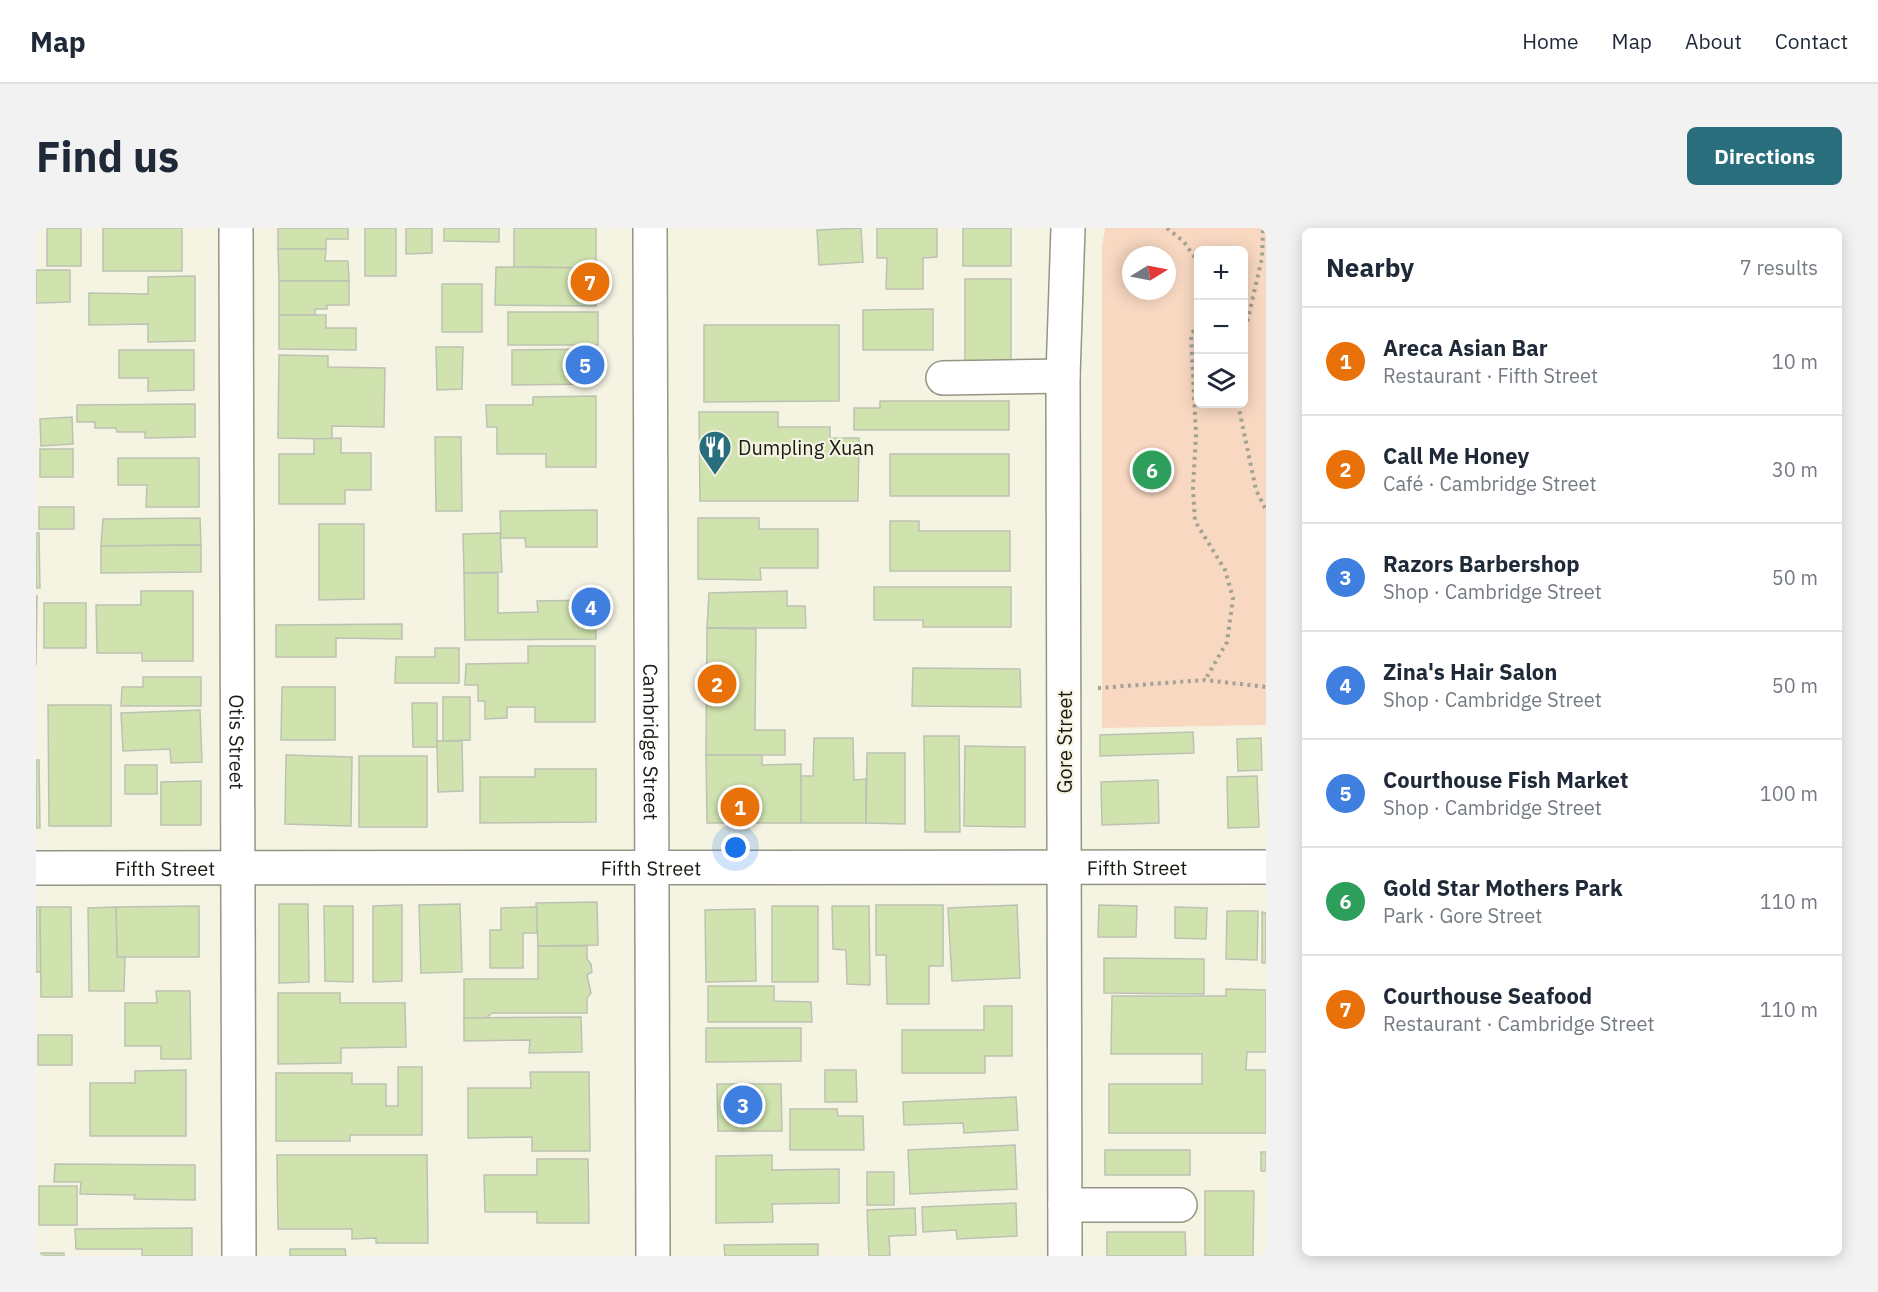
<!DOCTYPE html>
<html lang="en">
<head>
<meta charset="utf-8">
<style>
  body { margin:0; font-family:"IBM Plex Sans",sans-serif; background:#f2f2f3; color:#1f2937 }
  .controls { position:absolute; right:18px; top:18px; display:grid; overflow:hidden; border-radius:9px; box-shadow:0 3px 15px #0003 }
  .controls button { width:54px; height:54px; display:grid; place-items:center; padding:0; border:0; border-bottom:2px solid #e0e1e3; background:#fff; color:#1f2937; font:30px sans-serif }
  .compass { position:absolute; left:1086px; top:18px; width:54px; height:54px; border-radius:50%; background:#fff; box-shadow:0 3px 15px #0003; rotate:80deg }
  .you { position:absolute; left:700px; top:620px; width:21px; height:21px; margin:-15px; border:4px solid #fff; border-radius:50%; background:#1a73e8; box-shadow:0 0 0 9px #1a73e833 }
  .badge { display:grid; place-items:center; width:39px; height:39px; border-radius:50%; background:#286e7c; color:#fff; font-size:20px; font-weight:700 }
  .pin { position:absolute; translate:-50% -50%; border:3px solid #fff; box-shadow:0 2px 6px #0006 }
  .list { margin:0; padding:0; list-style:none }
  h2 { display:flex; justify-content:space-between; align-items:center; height:78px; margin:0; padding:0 24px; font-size:26px }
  h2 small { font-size:20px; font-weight:400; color:#747a83 }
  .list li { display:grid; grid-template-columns:39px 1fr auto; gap:18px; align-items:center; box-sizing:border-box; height:108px; padding:0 24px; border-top:2px solid #e0e1e3 }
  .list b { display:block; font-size:22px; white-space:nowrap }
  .list p { margin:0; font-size:20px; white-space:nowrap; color:#747a83 }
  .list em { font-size:20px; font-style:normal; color:#747a83 }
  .icon { flex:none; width:33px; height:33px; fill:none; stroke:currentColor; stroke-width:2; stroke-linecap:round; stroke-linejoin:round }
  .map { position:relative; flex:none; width:1230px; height:1028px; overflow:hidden; border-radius:9px }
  header { display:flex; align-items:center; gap:36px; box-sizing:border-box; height:84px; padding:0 30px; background:#fff; border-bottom:2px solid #e0e1e3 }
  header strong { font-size:28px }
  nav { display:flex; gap:33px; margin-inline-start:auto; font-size:21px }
  .intro { display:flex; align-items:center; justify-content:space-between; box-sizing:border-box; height:144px; padding:0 36px }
  h1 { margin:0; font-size:42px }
  .button { padding:15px 27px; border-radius:9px; background:#286e7c; color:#fff; font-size:21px; font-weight:700 }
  main { display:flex; gap:36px; padding:0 36px }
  aside { flex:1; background:#fff; border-radius:9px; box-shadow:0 3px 15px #0003 }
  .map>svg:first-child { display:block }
</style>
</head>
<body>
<header>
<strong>Map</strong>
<nav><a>Home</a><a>Map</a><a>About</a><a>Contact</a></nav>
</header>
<div class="intro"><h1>Find us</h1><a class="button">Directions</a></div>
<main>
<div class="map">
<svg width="1230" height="1028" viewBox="0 0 1230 1028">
  <rect width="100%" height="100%" fill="#f5f4e3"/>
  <path fill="#f8d8c1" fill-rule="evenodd" d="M1069,0H1230V497L1066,500V19ZM1162,22H1208V176H1162ZM1095,27H1131V63H1095Z"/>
  <g fill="#d0e3af" stroke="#bcc2b3" stroke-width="1.5">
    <rect x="11" y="0" width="34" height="38"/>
    <rect x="67" y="0" width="79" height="43"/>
    <path d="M242,0H312V11H290V21H242Z"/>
    <rect x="329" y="0" width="31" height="48"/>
    <path d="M370,0H396V25L370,26Z"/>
    <path d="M408,0H463V14L408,13Z"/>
    <path d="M478,0H560V40L478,39Z"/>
    <path d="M825,0L827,34L783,37L781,2Z"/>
    <path d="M841,0H901V29L887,30V61H850L851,30H841Z"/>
    <rect x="927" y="0" width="48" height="38"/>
    <path d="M242,21H290L289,33H312L313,53H243Z"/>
    <path d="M460,39L560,40V78L459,77Z"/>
    <path d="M0,42H34V74L0,75Z"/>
    <path d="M159,48V113L112,114V96L53,97V65L112,66V49Z"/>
    <path d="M929,51H975V134L929,133Z"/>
    <path d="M243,53H313V77H291V81H279V87H243Z"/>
    <rect x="406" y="56" width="40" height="48"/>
    <path d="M897,81V122H827V82Z"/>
    <rect x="472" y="84" width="90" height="33"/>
    <path d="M243,87H290V100H320V122L243,121Z"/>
    <path d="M668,97H803V173L668,174Z"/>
    <path d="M400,119H427L426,161L401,162Z"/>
    <path d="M560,121V156L476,157V122Z"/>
    <path d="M83,122H158V162L112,163V150H83Z"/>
    <path d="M243,127L292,128V139L349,140L348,199L296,198V211L242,210Z"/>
    <path d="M560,168V239H510V226H461V199H451L450,177H497V169Z"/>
    <path d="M844,173H973V202H818V180H844Z"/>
    <path d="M159,176V209L109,210V204H81L80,200H59V194H41V177Z"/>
    <path d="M663,184H742V199H794V210H823L822,273H664Z"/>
    <path d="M36,189L37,216L5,218L4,191Z"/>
    <path d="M399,209H425L426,283H400Z"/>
    <path d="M305,210V225H335V262H309V276H243V226H278V211Z"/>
    <rect x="4" y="221" width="33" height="28"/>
    <rect x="854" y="226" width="119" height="42"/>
    <path d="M82,230H163V279H110L111,257H82Z"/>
    <rect x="3" y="279" width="35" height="22"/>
    <path d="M561,282V319H490L489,310H465L464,283Z"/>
    <path d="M164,290L165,317L65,318L67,291Z"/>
    <path d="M662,290H723V301H782V340H724L725,352L662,351Z"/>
    <path d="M854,293H883V303H974V343H854Z"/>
    <path d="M283,296H328V371L283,372Z"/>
    <path d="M0,305H3L4,360H0Z"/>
    <path d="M464,305L466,344L428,345L427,306Z"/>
    <path d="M165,317V344L65,345V318Z"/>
    <path d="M428,345H462V385L502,384L501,373L559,372L560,411L429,412Z"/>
    <path d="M838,359H975V399H887V392H838Z"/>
    <path d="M105,363H157V433H106V425H61L60,377H105Z"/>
    <path d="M751,363V378H769L770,400H671L673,365Z"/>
    <path d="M0,368H1L0,437Z"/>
    <rect x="8" y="375" width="42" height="45"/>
    <path d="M366,396V411L300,410V429H240V397Z"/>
    <path d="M671,400L720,401L719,502H749V527H670Z"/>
    <path d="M492,418H559V494H499V479H471V490L449,491V473H442V457H429L430,436L492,435Z"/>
    <path d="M399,420H423V455H359L360,429H399Z"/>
    <path d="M877,440L984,441L985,479L876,478Z"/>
    <path d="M107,449H165V478H85L86,459H107Z"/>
    <path d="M246,459H299V512H245Z"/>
    <path d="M407,469H434V512L407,513Z"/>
    <path d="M376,475H401V519H377Z"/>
    <path d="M12,477H75V598H13Z"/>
    <path d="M164,482L166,534L135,535L134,521L87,523L85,485Z"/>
    <path d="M1157,504L1158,525L1064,528V507Z"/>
    <path d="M888,508H923L924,604H889Z"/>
    <path d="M778,510H817L818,552L830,551V595H765V548H777Z"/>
    <path d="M1225,510L1226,542L1202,543L1201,511Z"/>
    <path d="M401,513H426L427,563L402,564Z"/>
    <path d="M929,518L989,519V599L928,598Z"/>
    <path d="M831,525H869V596L830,595Z"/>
    <path d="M250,527L316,529L315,598L249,596Z"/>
    <path d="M670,527H726V537L765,536V595H671Z"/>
    <rect x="323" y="528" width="68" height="71"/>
    <path d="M0,532H3L4,600H0Z"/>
    <rect x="89" y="537" width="32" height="29"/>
    <path d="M499,541H560V594L444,595V549H499Z"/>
    <path d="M1221,548L1223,599L1192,600L1191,549Z"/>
    <path d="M1122,552L1123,595L1066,597L1065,554Z"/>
    <path d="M165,553V597H125V554Z"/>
    <path d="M561,674L562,717L502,718L500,675Z"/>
    <path d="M243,676H272L273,754L243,755Z"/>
    <path d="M424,676L426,744L385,745L383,677Z"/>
    <path d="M366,677V753L337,754V678Z"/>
    <path d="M840,677H907V738H893V776H851L850,727H840Z"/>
    <path d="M981,677L984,750L916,753L912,680Z"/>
    <path d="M1063,677L1101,678L1100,709H1062Z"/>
    <path d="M163,678V729H81L80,679Z"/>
    <path d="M288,678H317V754L289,753Z"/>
    <rect x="736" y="678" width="46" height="76"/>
    <path d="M796,678H833L834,757L811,756L810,722L797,721Z"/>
    <path d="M0,679H4L5,744H0Z"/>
    <path d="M4,679H35L36,769H5Z"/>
    <path d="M80,679L81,729H89L88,763H53L52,680Z"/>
    <path d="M501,679V705H487V740H454V702H465V680Z"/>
    <path d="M1139,679L1171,680L1170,711L1139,710Z"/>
    <path d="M719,681L720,753L670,754L669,682Z"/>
    <path d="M1191,683H1222L1221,732L1190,731Z"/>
    <path d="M1226,684L1230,685V735H1226Z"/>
    <path d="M502,718H551V731L555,736L556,744L551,747L555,765L551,770V785H456L450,790H428V751H502Z"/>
    <path d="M1068,730L1168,731V766L1068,765Z"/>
    <path d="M672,758H738V773L775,774L776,794H672Z"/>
    <path d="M1190,761L1230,762V824H1211L1210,842H1230V905H1073V856H1166V826H1075L1076,768H1190Z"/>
    <path d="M120,763H154L155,831H125V818H89V775H121Z"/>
    <path d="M242,765H304V775H369L370,819L305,820V835L242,836Z"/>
    <path d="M948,778H976V828H949V845H866V802H948Z"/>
    <path d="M545,789L546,824L493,825L494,812L428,813V790Z"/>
    <path d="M670,800H765V833L670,834Z"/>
    <rect x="2" y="807" width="34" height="30"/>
    <path d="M362,839H386V907H314V913H240V845H316V856H350V878H362Z"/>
    <path d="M150,842V908H54V855H99V843Z"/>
    <path d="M789,842H820L821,874H789Z"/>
    <path d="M494,844H553L554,923H496V909L432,910V860H495Z"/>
    <path d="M681,856H745L746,903H682Z"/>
    <path d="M980,869L982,902L928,905L927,895L868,897L867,874Z"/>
    <path d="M754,881H801L802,888H827L828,922H754Z"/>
    <path d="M979,917L981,961L874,966L872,922Z"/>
    <rect x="1069" y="922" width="85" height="25"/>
    <rect x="1225" y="924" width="5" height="19"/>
    <path d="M241,927H391L392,1015H340V1010L316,1011V1001H242Z"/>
    <path d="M736,927V942L803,941V975L736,976L737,994L680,995V928Z"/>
    <path d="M501,931H552L553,995H501V984H449L448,947H501Z"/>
    <path d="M19,936L159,937V972L98,971L99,967L44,966L45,954H18Z"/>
    <rect x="831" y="944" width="27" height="33"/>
    <rect x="3" y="958" width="38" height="39"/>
    <path d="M1169,963H1218L1217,1028H1169Z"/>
    <path d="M980,975L981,1008L921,1011L920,1002L887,1004L886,979Z"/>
    <path d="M879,980L880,1007L853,1008L854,1028H833L831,982Z"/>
    <path d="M156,1000V1028H106V1021H40L39,1001Z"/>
    <path d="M1071,1004H1149L1150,1028H1071Z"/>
    <path d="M782,1016V1028H689L688,1017Z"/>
    <path d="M254,1021H309L310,1028H254Z"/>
    <rect x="5" y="1025" width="23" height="3"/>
  </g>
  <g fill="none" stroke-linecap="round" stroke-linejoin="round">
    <g stroke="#969585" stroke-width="36">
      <g id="minor">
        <path id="s1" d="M200,0L203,1028"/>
        <path d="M907,150L1027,148"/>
        <path id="s2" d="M0,640L1230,639"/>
        <path d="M1029,977H1144"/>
        <path d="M1029,1028L1027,148L1032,0"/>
      </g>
    </g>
    <g stroke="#969585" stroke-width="36">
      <g id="major">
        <path id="s3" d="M614,0L617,1028"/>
      </g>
    </g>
    <g stroke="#a3a295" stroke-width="4" stroke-dasharray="3 4.5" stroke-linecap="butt">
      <path d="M1131,0L1148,14L1162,34"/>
      <path d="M1162,96L1155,107L1160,206L1157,260L1159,293L1189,342L1197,370L1191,414L1169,452"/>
      <path d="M1208,108L1226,30L1227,0"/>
      <path d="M1202,176L1220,262L1230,282"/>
      <path d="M1062,460L1169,452L1230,459"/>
    </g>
    <use href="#minor" stroke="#fff" stroke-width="33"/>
    <use href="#major" stroke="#fff" stroke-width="33"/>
  </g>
  <defs>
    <g id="restaurant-pin" transform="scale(1.725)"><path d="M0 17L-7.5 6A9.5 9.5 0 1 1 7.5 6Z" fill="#286e7c" stroke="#f5f4e3"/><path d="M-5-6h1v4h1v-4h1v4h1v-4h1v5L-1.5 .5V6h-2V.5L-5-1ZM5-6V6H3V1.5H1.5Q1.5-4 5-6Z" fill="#fff"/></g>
  </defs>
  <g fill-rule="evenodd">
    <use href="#restaurant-pin" x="679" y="219"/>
  </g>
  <g text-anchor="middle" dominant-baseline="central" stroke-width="4.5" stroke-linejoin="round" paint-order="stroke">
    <g font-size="20" fill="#1a1913" stroke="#f5f4e3" text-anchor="start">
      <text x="702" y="219">Dumpling Xuan</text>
    </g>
    <g font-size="20" fill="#1a1913" stroke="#f5f4e3">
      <text stroke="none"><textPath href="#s1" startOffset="514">Otis Street</textPath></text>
      <text stroke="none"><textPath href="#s3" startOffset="514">Cambridge Street</textPath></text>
      <text transform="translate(1028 514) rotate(-90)">Gore Street</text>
      <text stroke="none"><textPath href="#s2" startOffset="1101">Fifth Street</textPath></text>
      <text stroke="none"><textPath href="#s2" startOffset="129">Fifth Street</textPath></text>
      <text stroke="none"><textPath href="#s2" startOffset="615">Fifth Street</textPath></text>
    </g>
  </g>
</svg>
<div class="controls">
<button>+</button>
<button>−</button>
<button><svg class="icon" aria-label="layers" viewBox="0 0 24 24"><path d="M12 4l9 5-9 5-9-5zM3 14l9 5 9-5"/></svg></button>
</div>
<svg class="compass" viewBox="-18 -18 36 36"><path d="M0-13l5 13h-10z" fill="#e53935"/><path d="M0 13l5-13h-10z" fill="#747a83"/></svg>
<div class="you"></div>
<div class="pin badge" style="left:704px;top:579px;background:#e8710a">1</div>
<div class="pin badge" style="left:681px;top:456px;background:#e8710a">2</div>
<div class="pin badge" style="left:707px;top:877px;background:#3f7fe0">3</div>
<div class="pin badge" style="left:555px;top:379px;background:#3f7fe0">4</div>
<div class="pin badge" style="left:549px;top:137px;background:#3f7fe0">5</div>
<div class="pin badge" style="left:1116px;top:242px;background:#2e9e5b">6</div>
<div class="pin badge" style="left:554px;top:54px;background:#e8710a">7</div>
</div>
<aside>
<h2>Nearby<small>7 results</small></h2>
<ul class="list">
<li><span class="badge" style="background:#e8710a">1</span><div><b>Areca Asian Bar</b><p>Restaurant · Fifth Street</p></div><em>10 m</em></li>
<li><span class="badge" style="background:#e8710a">2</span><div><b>Call Me Honey</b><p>Café · Cambridge Street</p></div><em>30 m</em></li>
<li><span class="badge" style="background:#3f7fe0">3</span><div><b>Razors Barbershop</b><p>Shop · Cambridge Street</p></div><em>50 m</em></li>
<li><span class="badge" style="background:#3f7fe0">4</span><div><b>Zina's Hair Salon</b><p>Shop · Cambridge Street</p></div><em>50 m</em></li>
<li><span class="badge" style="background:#3f7fe0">5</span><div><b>Courthouse Fish Market</b><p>Shop · Cambridge Street</p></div><em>100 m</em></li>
<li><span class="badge" style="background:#2e9e5b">6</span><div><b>Gold Star Mothers Park</b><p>Park · Gore Street</p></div><em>110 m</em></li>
<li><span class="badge" style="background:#e8710a">7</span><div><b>Courthouse Seafood</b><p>Restaurant · Cambridge Street</p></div><em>110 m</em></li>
</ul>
</aside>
</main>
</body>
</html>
